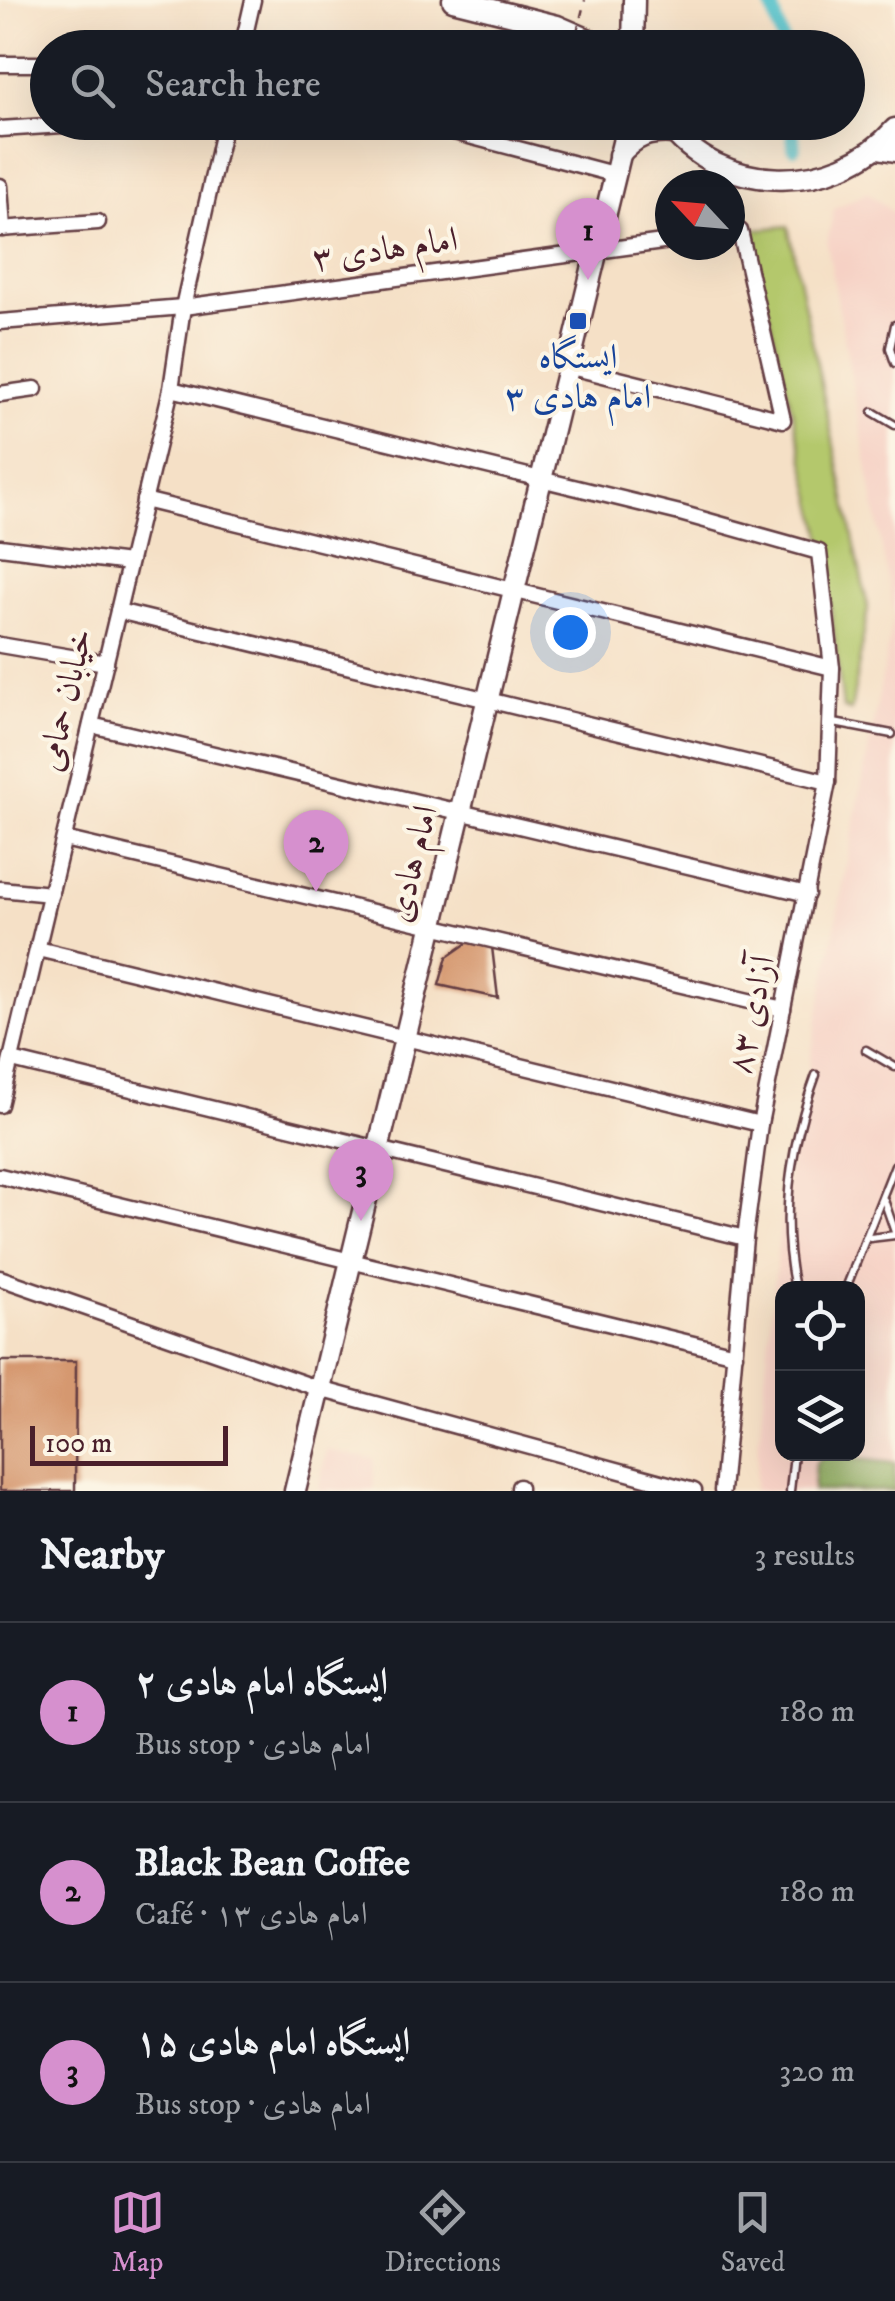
<!DOCTYPE html>
<html lang="en">
<head>
<meta charset="utf-8">
<style>
  body { margin:0; font-family:"IM FELL DW Pica",Amiri,serif; background:#20242c; color:#f1f3f6 }
  .controls { position:absolute; right:30px; bottom:30px; display:grid; overflow:hidden; border-radius:20px; box-shadow:0 10px 40px #0002 }
  .controls button { width:90px; height:90px; display:grid; place-items:center; padding:0; border:0; border-bottom:2px solid #363941; background:#171b24; color:#f1f3f6; font:50px sans-serif }
  .compass { position:absolute; left:655px; top:170px; width:90px; height:90px; border-radius:50%; background:#171b24; box-shadow:0 10px 40px #0002; rotate:296deg }
  .scale { position:absolute; left:30px; bottom:25px; width:198px; box-sizing:border-box; padding-left:10px; border:5px solid #4a1f2b; border-top:0; font-size:28px; line-height:35px; white-space:nowrap; color:#4a1f2b; -webkit-text-stroke:8px #fcf5e5; paint-order:stroke }
  .you { position:absolute; left:570px; top:632px; width:35px; height:35px; margin:-25px; border:8px solid #fff; border-radius:50%; background:#1a73e8; box-shadow:0 0 0 15px #1a73e833 }
  .badge { display:grid; place-items:center; width:65px; height:65px; border-radius:50%; background:#d690ce; color:#111; font-size:32px; font-weight:700 }
  .pin { position:absolute; translate:-50% -82px; filter:drop-shadow(0 2px 5px #0008) }
  .pin::after { content:''; position:absolute; top:52px; width:35px; height:30px; background:inherit; clip-path:polygon(0 0,100% 0,50% 100%) }
  .list { margin:0; padding:0; list-style:none }
  h2 { display:flex; justify-content:space-between; align-items:center; height:130px; margin:0; padding:0 40px; font-size:42px }
  h2 small { font-size:32px; font-weight:400; color:#9ea1a6 }
  .list li { display:grid; grid-template-columns:65px 1fr auto; gap:30px; align-items:center; box-sizing:border-box; height:180px; padding:0 40px; border-top:2px solid #363941 }
  .list b { display:block; font-size:38px; white-space:nowrap }
  .list p { margin:0; font-size:32px; white-space:nowrap; color:#9ea1a6 }
  .list em { font-size:32px; font-style:normal; color:#9ea1a6 }
  .icon { flex:none; width:55px; height:55px; fill:none; stroke:currentColor; stroke-width:2; stroke-linecap:round; stroke-linejoin:round }
  .map { position:relative; flex:none; width:895px; height:1491px; overflow:hidden }
  .search { position:absolute; background:#171b24; box-shadow:0 10px 40px #0002; left:30px; right:30px; top:30px; height:110px; display:flex; align-items:center; gap:25px; box-sizing:border-box; padding:0 35px; border-radius:55px; color:#9ea1a6; font-size:38px }
  .sheet { height:670px; background:#171b24 }
  nav { display:flex; justify-content:space-around; align-items:center; box-sizing:border-box; height:140px; border-top:2px solid #363941; background:#171b24; font-size:28px; color:#9ea1a6 }
  nav a { display:grid; justify-items:center; gap:5px }
  nav .on { color:#d690ce }
  .map>svg:first-child { display:block }
</style>
</head>
<body>
<div class="map">
<svg width="895" height="1491" viewBox="0 0 895 1491">
  <rect width="100%" height="100%" fill="#fcf5e5"/>
  <filter id="ink" filterUnits="userSpaceOnUse"><feTurbulence type="fractalNoise" baseFrequency=".01" numOctaves="2"/><feDisplacementMap in="SourceGraphic" scale="20" xChannelSelector="R" yChannelSelector="G"/><feConvolveMatrix kernelMatrix="1 2 1 2 8 2 1 2 1" color-interpolation-filters="sRGB"/></filter>
  <filter id="wash" filterUnits="userSpaceOnUse"><feTurbulence type="fractalNoise" baseFrequency=".0048" numOctaves="4" result="noise"/><feDisplacementMap in="SourceGraphic" scale="40" xChannelSelector="R" yChannelSelector="G"/><feGaussianBlur stdDeviation="2.25" result="paint"/><feColorMatrix in="noise" values="0 0 0 0 0 0 0 0 0 0 0 0 0 0 0 0 0 1.4 0 .05"/><feComposite in="paint" operator="in"/></filter>
  <g filter="url(#wash)">
    <rect width="100%" height="100%" fill="#f5e0c6"/>
    <g fill="#f6d1c5" fill-rule="evenodd">
      <path d="M867,192L895,214V1491H754L781,1214L894,614L827,243L834,209ZM782,1288H858V1454H782Z"/>
      <path d="M327,1450L374,1459V1491H318Z"/>
    </g>
    <path fill="#b4c86c" stroke="#7f744c" stroke-width="2.5" d="M788,226L868,608L851,711L843,708L822,536L749,230Z"/>
    <path fill="#8fac60" stroke="#6c6646" stroke-width="2.5" d="M824,1455L895,1463V1491H813L815,1463Z"/>
    <g fill="none" stroke-linecap="round" stroke-linejoin="round">
      <g stroke="#53c1ca" stroke-width="14">
        <path d="M770,0L785,48"/>
        <path d="M792,122L794,148"/>
      </g>
    </g>
    <g id="blocks">
      <g fill="#d59870">
        <path d="M470,941L492,947L498,998L439,985L447,957Z"/>
        <path d="M0,1361H76L75,1491H0Z"/>
      </g>
    </g>
  </g>
  <g filter="url(#ink)">
    <use href="#blocks" fill-opacity="0" stroke="#643c42" stroke-width="2.5"/>
    <g fill="none" stroke-linecap="round" stroke-linejoin="round">
      <g stroke="#643c42" stroke-width="11">
        <g id="lane">
          <path d="M895,325L890,348L895,363"/>
          <path d="M873,412L895,425"/>
          <path d="M834,723L892,734"/>
          <path d="M866,1050L895,1067"/>
          <path d="M884,1200L895,1232"/>
          <path d="M870,1238L895,1235"/>
          <path d="M795,1288C779,1217 791,1143 816,1075"/>
          <path d="M846,1288L895,1165"/>
          <path d="M790,1491L794,1454"/>
        </g>
      </g>
      <g stroke="#643c42" stroke-width="19">
        <g id="street">
          <path d="M242,48L253,0"/>
          <path d="M0,64H48"/>
          <path d="M416,122L613,174"/>
          <path d="M0,129L110,122"/>
          <path d="M0,186L3,229"/>
          <path d="M0,229L98,222"/>
          <path d="M0,322L183,307L670,241"/>
          <path d="M567,366L783,420L740,231L730,232"/>
          <path d="M171,389L680,513L819,552L832,668L828,782L760,1124L745,1238L722,1491"/>
          <path d="M0,394L35,389"/>
          <path d="M144,500L832,668"/>
          <path d="M0,547L129,563"/>
          <path d="M118,611L828,782"/>
          <path d="M0,645L106,663"/>
          <path d="M91,725L807,894"/>
          <path d="M64,839L783,1009"/>
          <path d="M0,889L51,894"/>
          <path d="M38,949L760,1124"/>
          <path d="M12,1060L745,1238"/>
          <path d="M0,1105L171,389L183,307L225,122"/>
          <path d="M0,1176L735,1354"/>
          <path d="M0,1278L320,1389L694,1491"/>
          <path d="M519,1491V1487"/>
        </g>
      </g>
      <g stroke="#643c42" stroke-width="25">
        <g id="secondary">
          <path d="M878,148L895,151"/>
          <path d="M619,155C635,136 649,131 674,133"/>
          <path d="M295,1491L628,122"/>
        </g>
      </g>
      <g stroke="#643c42" stroke-width="25">
        <g id="primary">
          <path d="M453,0L557,26L608,48"/>
          <path d="M633,48L634,0"/>
          <path d="M666,122C720,197 837,196 895,129"/>
        </g>
      </g>
      <use href="#lane" stroke="#fff" stroke-width="6"/>
      <use href="#street" stroke="#fff" stroke-width="14"/>
      <use href="#secondary" stroke="#fff" stroke-width="20"/>
      <use href="#primary" stroke="#fff" stroke-width="20"/>
      <path stroke="#643c42" stroke-width="2.5" stroke-dasharray="8 8" stroke-linecap="butt" d="M573,48L585,0"/>
    </g>
  </g>
  <rect fill="#1a4fb4" stroke="#fcf5e5" stroke-width="4" x="568" y="311" width="20" height="20" rx="5"/>
  <g text-anchor="middle" dominant-baseline="central" stroke-width="8" stroke-linejoin="round" paint-order="stroke">
    <g font-size="35" fill="#4a1f2b" stroke="#fcf5e5">
      <text transform="translate(385 250) rotate(-8)">امام هادی ۳</text>
      <text transform="translate(66 700) rotate(-77)">خیابان حمامی</text>
      <text transform="translate(413 864) rotate(-76)">امام هادی</text>
      <text transform="translate(752 1015) rotate(-78)">آزادی ۸۳</text>
    </g>
    <g font-size="35" fill="#164399" stroke="#fcf5e5">
      <text x="578" y="358">ایستگاه<tspan x="578" dy="40">امام هادی ۳</tspan></text>
    </g>
  </g>
</svg>
<div class="controls">
<button><svg class="icon" aria-label="locate" viewBox="0 0 24 24"><circle cx="12" cy="12" r="6"/><path d="M12 2v4M12 18v4M2 12h4M18 12h4"/></svg></button>
<button><svg class="icon" aria-label="layers" viewBox="0 0 24 24"><path d="M12 4l9 5-9 5-9-5zM3 14l9 5 9-5"/></svg></button>
</div>
<svg class="compass" viewBox="-18 -18 36 36"><path d="M0-13l5 13h-10z" fill="#e53935"/><path d="M0 13l5-13h-10z" fill="#9ea1a6"/></svg>
<div class="scale">100 m</div>
<div class="you"></div>
<div class="pin badge" style="left:588px;top:280px">1</div>
<div class="pin badge" style="left:316px;top:892px">2</div>
<div class="pin badge" style="left:361px;top:1221px">3</div>
<div class="search"><svg class="icon" aria-label="search" viewBox="0 0 24 24"><circle cx="10" cy="10" r="6"/><path d="M15 15l6 6"/></svg>Search here</div>
</div>
<section class="sheet">
<h2>Nearby<small>3 results</small></h2>
<ul class="list">
<li><span class="badge">1</span><div><b>ایستگاه امام هادی ۲</b><p>Bus stop · امام هادی</p></div><em>180 m</em></li>
<li><span class="badge">2</span><div><b>Black Bean Coffee</b><p>Café · امام هادی ۱۳</p></div><em>180 m</em></li>
<li><span class="badge">3</span><div><b>ایستگاه امام هادی ۱۵</b><p>Bus stop · امام هادی</p></div><em>320 m</em></li>
</ul>
</section>
<nav>
<a class="on"><svg class="icon" aria-label="map" viewBox="0 0 24 24"><path d="M3 6l6-2 6 2 6-2v14l-6 2-6-2-6 2zM9 4v14M15 6v14"/></svg>Map</a>
<a><svg class="icon" aria-label="directions" viewBox="0 0 24 24"><path d="M12 3l9 9-9 9-9-9zM9 14v-3h6M13 9l2 2-2 2"/></svg>Directions</a>
<a><svg class="icon" aria-label="saved" viewBox="0 0 24 24"><path d="M7 4h10v16l-5-4-5 4z"/></svg>Saved</a>
</nav>
</body>
</html>
